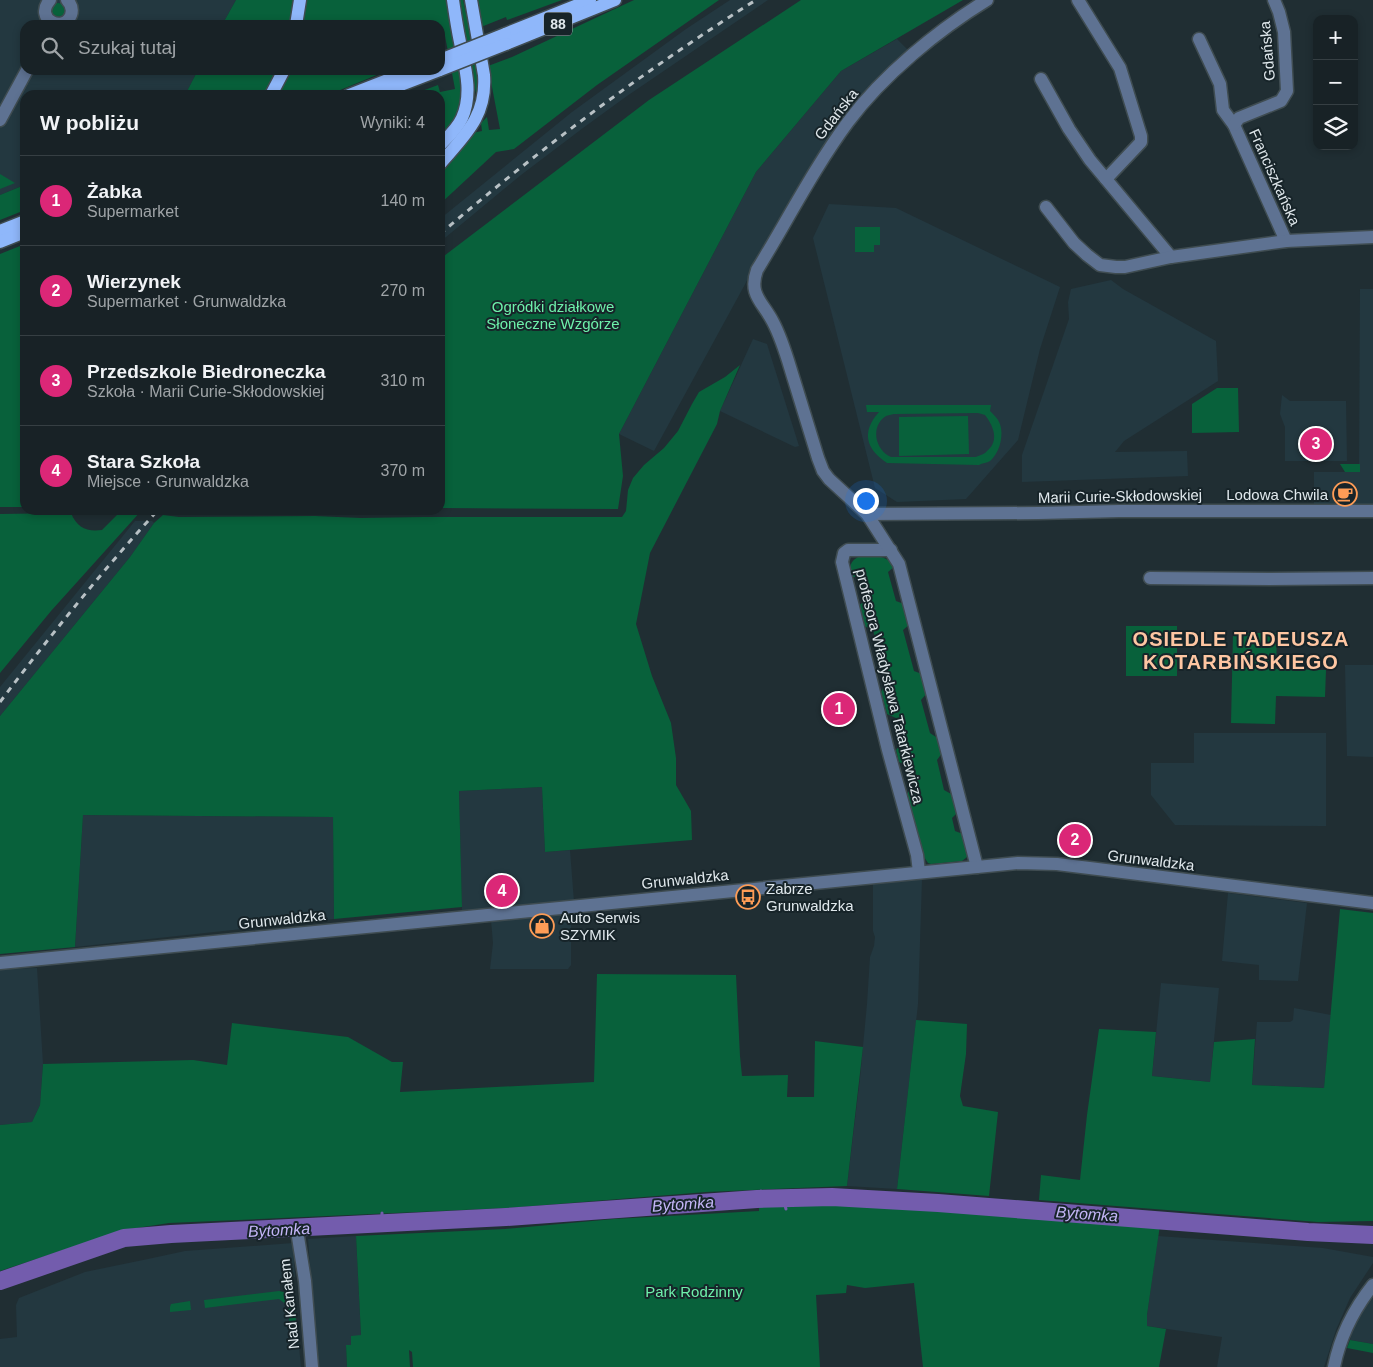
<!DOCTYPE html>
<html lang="pl">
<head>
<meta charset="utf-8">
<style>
  body { margin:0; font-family:Helvetica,sans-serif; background:#212a2e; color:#f1f3f6 }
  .controls { position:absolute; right:15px; top:15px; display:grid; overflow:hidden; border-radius:10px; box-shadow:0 2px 8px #0003 }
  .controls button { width:45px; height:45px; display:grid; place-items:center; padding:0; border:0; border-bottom:1px solid #363f43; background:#182226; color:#f1f3f6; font:25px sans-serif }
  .you { position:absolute; left:865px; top:500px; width:18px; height:18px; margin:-12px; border:4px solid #fff; border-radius:50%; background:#1a73e8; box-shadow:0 0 0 8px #1a73e833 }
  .badge { display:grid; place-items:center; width:32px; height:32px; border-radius:50%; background:#db2777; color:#fff; font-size:16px; font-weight:700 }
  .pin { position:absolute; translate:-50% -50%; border:2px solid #fff; box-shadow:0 1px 5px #0006 }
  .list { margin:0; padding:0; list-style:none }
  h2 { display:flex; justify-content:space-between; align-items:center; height:65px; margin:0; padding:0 20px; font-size:21px }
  h2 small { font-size:16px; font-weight:400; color:#9fa4a7 }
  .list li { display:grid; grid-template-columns:32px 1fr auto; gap:15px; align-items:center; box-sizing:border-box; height:90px; padding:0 20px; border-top:1px solid #363f43 }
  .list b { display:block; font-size:19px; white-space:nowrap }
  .list p { margin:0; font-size:16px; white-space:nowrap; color:#9fa4a7 }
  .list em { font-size:16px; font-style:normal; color:#9fa4a7 }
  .icon { flex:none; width:28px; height:28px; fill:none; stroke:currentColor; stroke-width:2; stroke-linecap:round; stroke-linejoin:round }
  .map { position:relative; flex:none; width:1373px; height:1367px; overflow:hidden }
  .search { position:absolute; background:#182226; box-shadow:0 2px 8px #0003; left:20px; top:20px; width:425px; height:55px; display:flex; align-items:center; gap:12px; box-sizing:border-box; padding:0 18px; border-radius:15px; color:#9fa4a7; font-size:19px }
  .panel { position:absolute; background:#182226; box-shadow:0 2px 8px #0003; left:20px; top:90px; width:425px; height:425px; border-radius:15px }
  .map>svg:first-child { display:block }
</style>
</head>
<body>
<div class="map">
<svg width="1373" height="1367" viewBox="0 0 1373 1367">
  <rect width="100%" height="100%" fill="#202e33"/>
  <g fill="#233840">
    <path d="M0,0H236L222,25H25V70H198L185,95H25V186H22L0,195Z"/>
    <path d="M730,0H768L627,96L583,128L521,175L440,242V219L446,214L572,112L686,29Z"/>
    <path d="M897,39L909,51L861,96L803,178L654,451L619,434L756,172L841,71Z"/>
    <path d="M829,204L896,208L1060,287L1040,349L1018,440L966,499L897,502L875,488L813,238Z"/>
    <path d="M1111,280L1123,289L1216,341L1218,381L1124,441L1115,452L1187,451L1188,476L1022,482V455L1069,319L1068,302L1071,289Z"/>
    <path d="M1360,289H1373V505H1314V472H1359Z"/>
    <path d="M753,339L767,344L799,446L795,447L720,411Z"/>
    <path d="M1282,395L1290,401H1346L1347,461H1285V427L1280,414Z"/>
    <path d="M135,521H152L154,523L130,557L0,716V687Z"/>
    <path d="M1345,665H1373V757L1347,756Z"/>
    <path d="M1194,733H1326V826L1175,825L1151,795V763H1194Z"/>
    <path d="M542,787L545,852L570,850L574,902L462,913L459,791Z"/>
    <path d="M83,815L333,817L334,919L75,947Z"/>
    <path d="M922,879L918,1004L897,1189L847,1186L860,1078L867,1004L870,957L874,946L875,937L873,931V884Z"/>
    <path d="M1228,893L1307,903L1298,981L1259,980V965L1222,961Z"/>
    <path d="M571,911V965L568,969H490L493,943L491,920Z"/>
    <path d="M37,968L43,1064L40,1105L32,1122L0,1125V969Z"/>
    <path d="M1161,983L1219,988L1210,1082L1152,1076Z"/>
    <path d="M1294,1008L1331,1015L1324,1088L1252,1085L1257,1022H1290L1293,1020Z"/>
    <path d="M356,1236L361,1335L351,1345L346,1346L347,1367H318L308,1239Z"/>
    <path d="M1158,1236L1323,1248L1373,1257V1263L1350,1298L1336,1330L1324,1367H1217L1222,1337L1147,1326V1315Z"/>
    <path d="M293,1243L295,1277L280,1278V1292L295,1305L301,1367H0V1339L17,1337L16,1305L19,1298L85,1272L148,1259L185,1251Z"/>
    <path d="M1373,1297V1344L1350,1340L1353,1329L1363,1310Z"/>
  </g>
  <g fill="#08613b" fill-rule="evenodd">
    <path d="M236,0H295L291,25H222Z"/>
    <path d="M304,0H448L462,76L461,108L451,125L440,138V95H411L438,85L440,92L455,89L445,36H440V25H300Z"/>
    <path d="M458,0H463L479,72L478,104Z"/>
    <path d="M476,0H562L507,20L506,17L481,27Z"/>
    <path d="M634,0H719L597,85L514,149L496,152L440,204V171L472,133L482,131L481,123L487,117L489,130L500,129L488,66L512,57Z"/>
    <path d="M801,0H963L841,71L756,172L619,434L623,476L618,509L440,508V259L649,100Z"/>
    <circle cx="58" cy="10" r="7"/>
    <path d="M198,70H279L265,95H185Z"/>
    <path d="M289,70H389L328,95H277Z"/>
    <path d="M0,174L15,183L0,189Z"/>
    <path d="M22,186H25V210L0,220V195Z"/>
    <path d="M855,227H880V245H874V252H855Z"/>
    <path d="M25,244V507H0V254Z"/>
    <path d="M740,365L720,411L717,424L650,553L636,624L652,676L671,723L676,758V785L691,811L692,840L545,852L542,787L459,791L462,907L334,919L333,817L83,815L75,947L0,954V716L130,557L154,523L163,515L179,517L315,516L361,518L422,517H622L626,511L628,490L633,478L644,465L664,448L678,431L692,404L699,392L725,377Z"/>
    <path d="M1217,388H1238L1239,432L1192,433V404Z"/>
    <path d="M866,405H991L990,411C993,414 996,417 998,420C1005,431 1001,452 990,461C987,463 982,463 979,465L887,463C866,449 861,432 879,412H867ZM978,413L985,415C993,425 1000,441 987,451C985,454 980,455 976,457H891C875,450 870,426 886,416C888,415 891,415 894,414Z"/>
    <path d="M968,416L969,454L899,456V417Z"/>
    <path d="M1340,464H1360V472H1345Z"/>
    <path d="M122,510L141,511L51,611L0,673V514L71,513C77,528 87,532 102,530Z"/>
    <path d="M861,556C876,556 884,554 895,566L888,572L896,601L904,604L910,624L903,630L914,671L922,674L927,693L921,700L930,733L939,739L942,753L937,760L944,790L953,795L958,812L952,818L955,831L963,834L967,849V857L962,861L931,864L928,863L924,857L907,794L913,785L908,766L899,762L896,750L902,743L896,718L887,714L881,692L887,682L873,630L864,626L859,605L866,601L860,577H852L849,570C851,562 854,558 861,556Z"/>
    <rect x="1126" y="626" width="51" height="50"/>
    <path d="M1233,633H1277L1276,669L1326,670L1325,697L1276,696L1275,724L1231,723Z"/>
    <path d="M1340,909L1373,913V1221L1318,1222L1039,1200L1041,1175L1080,1180L1087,1115L1099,1029L1156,1032L1152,1076L1210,1082L1214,1042L1255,1039L1252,1085L1324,1088Z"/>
    <path d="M597,974L736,975L740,1056L742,1076L788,1075L787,1097H814L815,1041L863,1047L847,1186L706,1192L507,1208L169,1223L124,1230L0,1271V1125L32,1122L40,1105L43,1064L193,1060L227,1065L232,1023L348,1037L392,1062H403L400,1092L594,1082Z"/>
    <path d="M916,1020L967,1024L966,1054L960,1096L963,1106L998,1112L989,1196L897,1189Z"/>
    <path d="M821,1202L896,1206L1160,1225L1147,1315V1326L1166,1329L1159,1367H923L914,1283L865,1288L847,1285L846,1293L816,1295L820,1367H413L412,1352L409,1350L410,1367H347L346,1345H351V1336L361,1335L356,1236L505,1229L614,1219L759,1211V1205Z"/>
    <path d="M279,1291L288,1293L294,1298L297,1331L290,1332L288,1306L279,1299L205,1308L204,1300Z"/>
    <path d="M190,1301L191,1310L170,1312V1307L171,1304Z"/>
    <path d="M1350,1340L1373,1344V1353L1347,1348Z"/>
  </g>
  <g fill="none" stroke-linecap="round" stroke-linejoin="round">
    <g stroke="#735cad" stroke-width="3">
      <path d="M783,1198L786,1209"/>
      <path d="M757,1199L761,1191"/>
      <path d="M382,1213V1223"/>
    </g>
    <path stroke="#735cad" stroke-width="18" d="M0,1281L124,1238L171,1234L506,1217L757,1199L832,1197L938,1203L1308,1232L1373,1235"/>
    <g stroke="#3f4c51" stroke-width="15">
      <g id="minor">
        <path d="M50,0C33,19 64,34 71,15C73,9 71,4 67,0"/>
        <path d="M1078,0L1120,68L1141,136V142L1106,179"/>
        <path d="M1199,39L1220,84L1223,110L1234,125L1286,241"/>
        <path d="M1041,79L1069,129L1090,160L1171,257"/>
        <path d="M0,120L27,70"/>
        <path d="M1234,125L1239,118L1281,101L1287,91L1284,32L1279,12L1274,0"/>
        <path d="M1046,207L1074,243L1087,255L1100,265L1116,267H1125L1171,257L1286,241L1373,237"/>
        <path d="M867,514L1039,513L1119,511H1373"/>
        <path d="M891,550H848L844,553L842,562L888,750L917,855L919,872"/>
        <path d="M1150,578L1269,579L1373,578"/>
        <path d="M977,867L899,564L867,514L829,479L823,471L818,458C810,432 802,406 794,380C788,361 783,341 773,322C763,302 748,295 757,270C787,221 814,168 848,122C883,75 938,30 987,0"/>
        <path d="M0,963L1018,863L1057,864L1373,903"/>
        <path d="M298,1237L305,1281L312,1367"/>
        <path d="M1334,1367C1340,1337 1353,1310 1373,1285"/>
      </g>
    </g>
    <g stroke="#3f4c51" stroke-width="15">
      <g id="major">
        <path d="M296,25L300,0"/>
        <path d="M505,34L590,0"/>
        <path d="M506,44L615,0"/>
        <path d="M271,95L284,70"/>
        <path d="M349,95L413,70"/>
        <path d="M375,95L440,70"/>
        <path d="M440,145C448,137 457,129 462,118C473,93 465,67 460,42C457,28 455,14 453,0"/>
        <path d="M440,164C465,135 487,116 484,75L471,0"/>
        <path d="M0,231L25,221"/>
        <path d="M0,242L25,232"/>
      </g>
    </g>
    <use href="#minor" stroke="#5e7292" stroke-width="12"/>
    <use href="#major" stroke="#8fb7fa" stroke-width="12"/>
    <g stroke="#b8c1c5" stroke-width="3" stroke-dasharray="6 6" stroke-linecap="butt">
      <path d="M440,234C540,149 645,70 756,0"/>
      <path d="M0,702C50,636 102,571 158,510"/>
    </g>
    <g stroke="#3f4c51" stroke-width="15" stroke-linecap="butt">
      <g id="major-bridge">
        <path d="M440,60L505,34"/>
        <path d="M440,70L506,44"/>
      </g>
    </g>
    <use href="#major-bridge" stroke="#8fb7fa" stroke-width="12"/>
  </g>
  <defs>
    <g id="cafe-ring" transform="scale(1.25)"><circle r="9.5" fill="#172429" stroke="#fd9c56" stroke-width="1.5"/><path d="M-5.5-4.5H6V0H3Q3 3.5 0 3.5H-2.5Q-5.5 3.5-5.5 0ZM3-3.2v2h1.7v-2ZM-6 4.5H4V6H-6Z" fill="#fd9c56"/></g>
    <g id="bus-ring" transform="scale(1.25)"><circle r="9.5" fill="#172429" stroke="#fd9c56" stroke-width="1.5"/><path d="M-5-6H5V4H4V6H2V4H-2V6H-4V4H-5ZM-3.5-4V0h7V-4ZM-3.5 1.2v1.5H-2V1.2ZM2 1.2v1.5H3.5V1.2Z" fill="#fd9c56"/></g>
    <g id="shop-ring" transform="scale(1.25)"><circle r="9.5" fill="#172429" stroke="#fd9c56" stroke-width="1.5"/><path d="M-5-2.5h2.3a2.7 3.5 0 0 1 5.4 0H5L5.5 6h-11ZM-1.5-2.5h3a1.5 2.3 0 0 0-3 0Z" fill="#fd9c56"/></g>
  </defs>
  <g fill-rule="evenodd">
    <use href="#cafe-ring" x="1345" y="494"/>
    <use href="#bus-ring" x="748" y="897"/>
    <use href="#shop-ring" x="542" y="926"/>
  </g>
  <g text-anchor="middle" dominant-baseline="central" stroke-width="4" stroke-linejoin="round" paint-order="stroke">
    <rect fill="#172429" stroke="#a4adb2" stroke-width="1" x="544" y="12.5" width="28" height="23" rx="4"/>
    <g font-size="14" font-weight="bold" fill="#e0e8ec">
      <text x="558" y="24">88</text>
    </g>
    <g font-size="15" fill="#e0e8ec" stroke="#172429">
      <text transform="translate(1267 51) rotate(-95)">Gdańska</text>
      <text transform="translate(836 114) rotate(-52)">Gdańska</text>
      <text transform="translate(1275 177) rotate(66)">Franciszkańska</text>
      <text transform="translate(1120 496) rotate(-1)">Marii Curie-Skłodowskiej</text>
      <text transform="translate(890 686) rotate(76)">profesora Władysława Tatarkiewicza</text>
      <text transform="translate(1151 860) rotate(7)">Grunwaldzka</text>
      <text transform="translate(685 879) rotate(-6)">Grunwaldzka</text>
      <text transform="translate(282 919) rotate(-6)">Grunwaldzka</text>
      <text transform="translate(289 1304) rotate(-96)">Nad Kanałem</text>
    </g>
    <g font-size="15" fill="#6ef1ab" stroke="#172429">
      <text x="553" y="306">Ogródki działkowe<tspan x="553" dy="17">Słoneczne Wzgórze</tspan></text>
      <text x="694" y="1291">Park Rodzinny</text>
    </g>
    <g font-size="15" fill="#e0e8ec" stroke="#172429" text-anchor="start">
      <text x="1328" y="494" text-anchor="end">Lodowa Chwila</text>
      <text x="766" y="888">Zabrze<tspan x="766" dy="17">Grunwaldzka</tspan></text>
      <text x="560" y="917">Auto Serwis<tspan x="560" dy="17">SZYMIK</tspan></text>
    </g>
    <g font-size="16" font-style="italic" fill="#c3b5f6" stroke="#172429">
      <text transform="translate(683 1204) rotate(-4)">Bytomka</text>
      <text transform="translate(1087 1214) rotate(4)">Bytomka</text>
      <text transform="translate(279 1230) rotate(-3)">Bytomka</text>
    </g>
    <g font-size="20" font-weight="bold" letter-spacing="1" fill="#fec6a2" stroke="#172429">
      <text x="1241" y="639">OSIEDLE TADEUSZA<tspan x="1241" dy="23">KOTARBIŃSKIEGO</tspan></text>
    </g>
  </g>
</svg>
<div class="controls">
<button>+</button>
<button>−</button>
<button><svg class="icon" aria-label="layers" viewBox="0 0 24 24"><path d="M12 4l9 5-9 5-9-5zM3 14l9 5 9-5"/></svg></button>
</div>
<div class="you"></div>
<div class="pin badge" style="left:839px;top:709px">1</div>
<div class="pin badge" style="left:1075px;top:840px">2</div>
<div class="pin badge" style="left:1316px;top:444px">3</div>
<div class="pin badge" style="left:502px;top:891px">4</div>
<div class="search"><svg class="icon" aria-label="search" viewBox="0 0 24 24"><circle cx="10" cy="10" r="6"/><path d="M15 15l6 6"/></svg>Szukaj tutaj</div>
<section class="panel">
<h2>W pobliżu<small>Wyniki: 4</small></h2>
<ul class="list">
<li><span class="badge">1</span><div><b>Żabka</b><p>Supermarket</p></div><em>140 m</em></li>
<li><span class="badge">2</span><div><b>Wierzynek</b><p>Supermarket · Grunwaldzka</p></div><em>270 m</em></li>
<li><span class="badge">3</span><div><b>Przedszkole Biedroneczka</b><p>Szkoła · Marii Curie-Skłodowskiej</p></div><em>310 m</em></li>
<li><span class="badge">4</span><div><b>Stara Szkoła</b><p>Miejsce · Grunwaldzka</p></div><em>370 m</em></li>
</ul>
</section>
</div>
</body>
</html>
